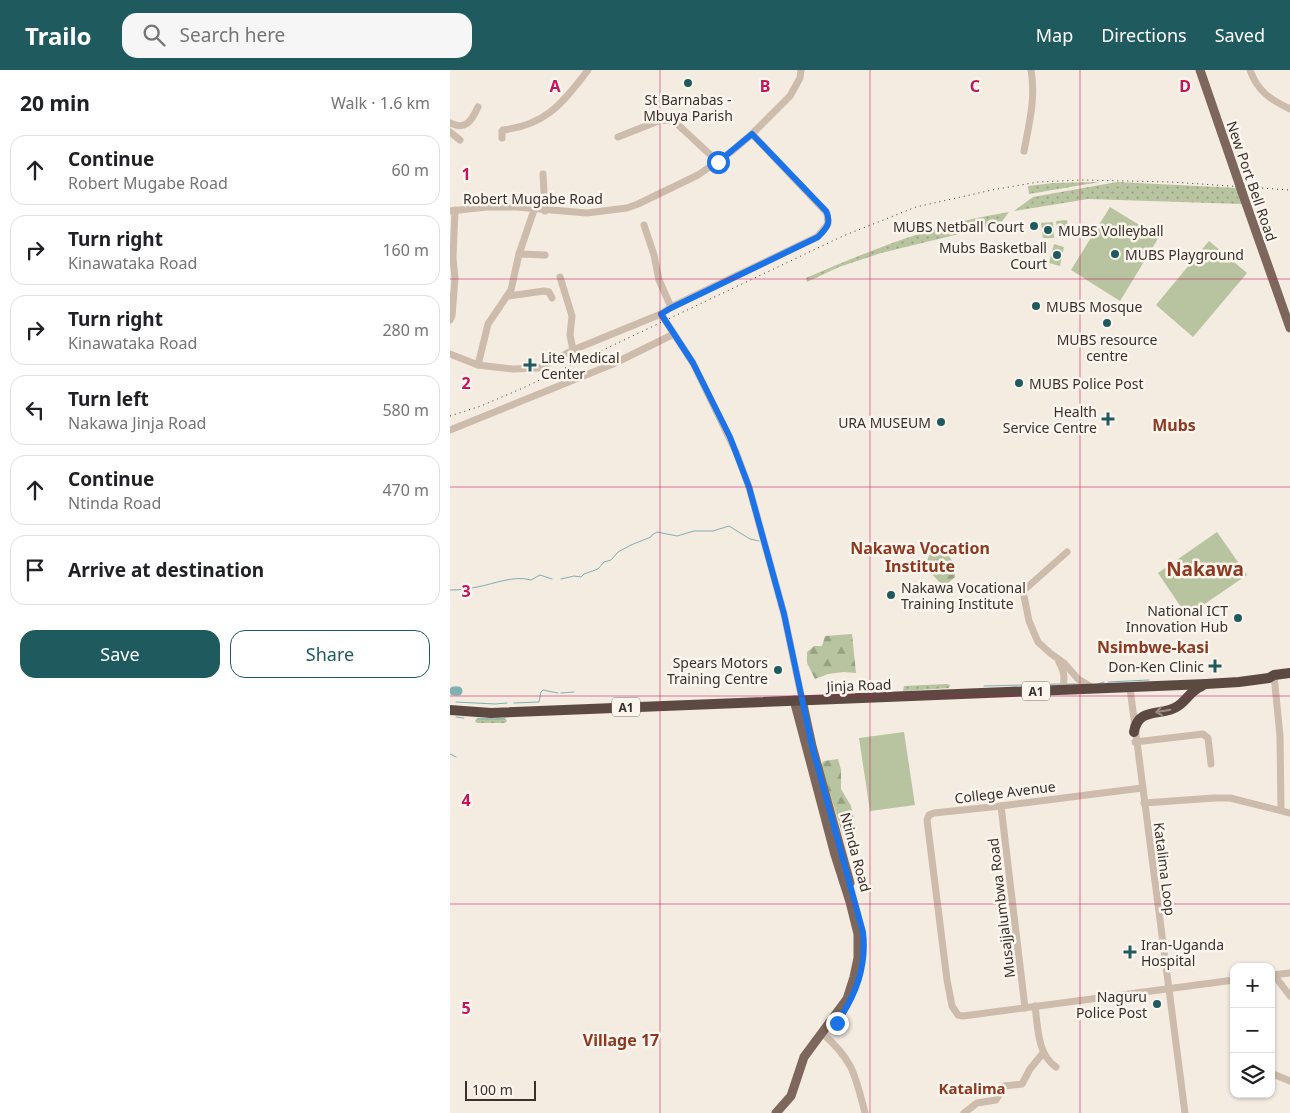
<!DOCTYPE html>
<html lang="en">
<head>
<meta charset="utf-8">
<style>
  body { margin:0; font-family:"Noto Sans",sans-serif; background:#f6f6f6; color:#202124 }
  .controls { position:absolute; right:15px; bottom:15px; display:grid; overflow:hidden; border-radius:10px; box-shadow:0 1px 4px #0004 }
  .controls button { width:45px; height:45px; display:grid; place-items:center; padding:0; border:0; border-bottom:1px solid #e0e0e0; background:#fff; color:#202124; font:25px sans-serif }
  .scale { position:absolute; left:15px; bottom:12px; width:71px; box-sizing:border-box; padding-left:5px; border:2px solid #3b302b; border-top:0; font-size:14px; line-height:18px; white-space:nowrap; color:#3b302b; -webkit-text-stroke:4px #fbf5ee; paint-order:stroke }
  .stop { position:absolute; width:15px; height:15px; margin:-11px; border:4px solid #1a73e8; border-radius:50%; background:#fff }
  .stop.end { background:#1a73e8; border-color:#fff; box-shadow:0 1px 5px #0008 }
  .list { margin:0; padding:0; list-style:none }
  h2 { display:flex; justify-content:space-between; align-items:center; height:65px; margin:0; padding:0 20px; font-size:21px }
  h2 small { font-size:16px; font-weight:400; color:#757577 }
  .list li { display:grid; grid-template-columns:32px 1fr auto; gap:15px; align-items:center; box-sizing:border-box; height:70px; margin:0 10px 10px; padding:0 10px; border:1px solid #e0e0e0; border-radius:15px }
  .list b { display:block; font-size:19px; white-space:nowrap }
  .list p { margin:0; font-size:16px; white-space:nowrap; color:#757577 }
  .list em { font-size:16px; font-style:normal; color:#757577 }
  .actions { display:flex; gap:10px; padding:15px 20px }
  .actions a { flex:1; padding:11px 0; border:1px solid #1f5a5e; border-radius:15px; text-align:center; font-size:18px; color:#1f5a5e }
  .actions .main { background:#1f5a5e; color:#fff }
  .icon { flex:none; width:28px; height:28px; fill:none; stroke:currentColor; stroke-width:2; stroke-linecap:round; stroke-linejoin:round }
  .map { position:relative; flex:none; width:840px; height:1043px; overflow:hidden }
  header { display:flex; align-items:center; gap:30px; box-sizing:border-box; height:70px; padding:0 25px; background:#1f5a5e; color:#fff }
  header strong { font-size:24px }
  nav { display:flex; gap:28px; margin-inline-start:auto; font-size:18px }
  .search { width:350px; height:45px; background:#f6f6f6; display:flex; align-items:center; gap:12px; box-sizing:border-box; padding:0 18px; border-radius:15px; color:#757577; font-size:19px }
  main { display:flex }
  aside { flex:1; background:#fff }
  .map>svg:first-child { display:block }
</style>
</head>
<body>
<header>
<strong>Trailo</strong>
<div class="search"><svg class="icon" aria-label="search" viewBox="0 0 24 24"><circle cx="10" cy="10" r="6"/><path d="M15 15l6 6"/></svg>Search here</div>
<nav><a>Map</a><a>Directions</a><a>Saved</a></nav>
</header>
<main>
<aside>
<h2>20 min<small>Walk · 1.6 km</small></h2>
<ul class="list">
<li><svg class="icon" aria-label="ahead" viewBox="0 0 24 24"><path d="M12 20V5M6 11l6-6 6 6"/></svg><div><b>Continue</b><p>Robert Mugabe Road</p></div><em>60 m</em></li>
<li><svg class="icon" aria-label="right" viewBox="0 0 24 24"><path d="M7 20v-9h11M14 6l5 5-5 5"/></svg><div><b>Turn right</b><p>Kinawataka Road</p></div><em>160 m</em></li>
<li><svg class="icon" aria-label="right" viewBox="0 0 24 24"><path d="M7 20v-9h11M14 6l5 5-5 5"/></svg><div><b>Turn right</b><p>Kinawataka Road</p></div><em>280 m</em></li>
<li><svg class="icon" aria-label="left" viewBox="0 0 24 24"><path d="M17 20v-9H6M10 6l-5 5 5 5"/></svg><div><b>Turn left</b><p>Nakawa Jinja Road</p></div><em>580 m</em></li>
<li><svg class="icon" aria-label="ahead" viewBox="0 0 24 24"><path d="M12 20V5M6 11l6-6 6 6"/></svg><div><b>Continue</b><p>Ntinda Road</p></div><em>470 m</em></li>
<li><svg class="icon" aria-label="arrive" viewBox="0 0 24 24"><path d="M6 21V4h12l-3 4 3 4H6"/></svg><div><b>Arrive at destination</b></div></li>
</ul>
<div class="actions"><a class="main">Save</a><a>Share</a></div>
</aside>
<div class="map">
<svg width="840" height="1043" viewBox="0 0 840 1043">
  <defs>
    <pattern id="grass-dots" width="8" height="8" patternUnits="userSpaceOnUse" patternTransform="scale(1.25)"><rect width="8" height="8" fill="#b8c4a0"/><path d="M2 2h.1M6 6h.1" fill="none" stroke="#97a083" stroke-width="1.8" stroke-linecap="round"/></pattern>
    <pattern id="forest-firs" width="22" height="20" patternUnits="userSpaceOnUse" patternTransform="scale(1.25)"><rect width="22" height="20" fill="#b8c4a0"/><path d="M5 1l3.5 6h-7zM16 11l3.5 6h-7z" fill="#97a083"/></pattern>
  </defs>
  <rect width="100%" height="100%" fill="#f4ebe1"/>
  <g fill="url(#grass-dots)">
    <path d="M650,112L579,124L578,116L603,113Z"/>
    <path d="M667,112L788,118L792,134L638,129L564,141L583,127Z"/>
    <path d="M559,142L550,154L431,183L389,197L357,212L356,208C421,180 487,153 559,142Z"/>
    <path d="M497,614L500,615L499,618L453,621L454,616Z"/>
    <path d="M27,648H55L57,651L55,653H27L25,651Z"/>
  </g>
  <g fill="url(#forest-firs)">
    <path d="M489,479C502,486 505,493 505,507L498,513H490L482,504L477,500V491L480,483Z"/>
    <path d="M402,564L406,603L393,602L378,604L365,609L357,593V582L364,576H372L375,566Z"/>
    <path d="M388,689L391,700V719L401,736L405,754L404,776L397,778L371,695L374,691Z"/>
  </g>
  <g fill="#b8c4a0">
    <path d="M660,137L709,167L670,231L621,200Z"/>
    <path d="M617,150L619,163L608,164L606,151Z"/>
    <path d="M603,152L604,168H593L591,153Z"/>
    <path d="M759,171L797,203L743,267L706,235Z"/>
    <path d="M604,174L614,177L610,196L599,193Z"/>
    <path d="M767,462L797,505L737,546L708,503Z"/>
    <path d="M454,662L465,735L420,741L409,668Z"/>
  </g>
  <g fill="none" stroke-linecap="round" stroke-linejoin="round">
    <g stroke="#7fb0b2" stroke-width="1">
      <path d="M111,509L124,506L131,507L134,504L148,499L154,492L161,490L168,482L181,475L201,467L202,465L207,462L227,466L244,461H263L279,456L300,469L309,471"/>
      <path d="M0,520C9,520 18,519 27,517C44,514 64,505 81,510L90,505L102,509"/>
      <path d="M658,612L699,610"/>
      <path d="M615,614H631"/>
      <path d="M648,614L654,612"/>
      <path d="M534,616L611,614"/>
      <path d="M111,623L124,622"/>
      <path d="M6,632L45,634L57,633"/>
      <path d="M64,633L89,632L91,622L93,620L108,623"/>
      <path d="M6,647L14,648"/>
      <path d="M28,649H55"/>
      <path d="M0,684L6,687"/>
    </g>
    <path stroke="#7fb0b2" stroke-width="9" d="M4,621H8"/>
    <g stroke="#cdbbac" stroke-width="7">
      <path d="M800,0C807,21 821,30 840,39"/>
      <path d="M0,53C16,61 22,50 28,37"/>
      <path d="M0,62L10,70"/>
      <path d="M168,67L211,50L224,51L268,92"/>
      <path d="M52,68V61L53,60C97,55 113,32 138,0"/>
      <path d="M574,81C579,54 586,28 581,0"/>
      <path d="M93,104L95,141"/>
      <path d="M0,141L37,137H66L137,143L177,138L188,134L248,105L281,82L302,64L340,26L350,8L351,0"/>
      <path d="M194,155L204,185L209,210L221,237"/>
      <path d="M69,184L95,185"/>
      <path d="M110,207L122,246L120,265L123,280"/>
      <path d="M58,226L94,221L99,222L102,228"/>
      <path d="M211,244L243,293L286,382L299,417L334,544L352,630"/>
      <path d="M0,250L2,246L5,208L3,188L5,140"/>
      <path d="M0,284L28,295L63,299L89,298L123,280L211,244L221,237L367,167L378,154L377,143L302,64"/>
      <path d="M28,295L38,254L61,220L69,184L84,140"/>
      <path d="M0,360L163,294L224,264"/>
      <path d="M617,482L573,521L579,551L588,572L600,583L614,593L628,609L643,618"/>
      <path d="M609,592C615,603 615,609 612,620"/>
      <path d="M824,605L830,666L831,740"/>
      <path d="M680,618L735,1043"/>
      <path d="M685,672L753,664L758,668L761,694"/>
      <path d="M692,718L551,736L484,743L479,745L477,750L497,910L502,936L508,945L513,946L784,910"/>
      <path d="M694,733L764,728H780L840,743"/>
      <path d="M551,736L575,938"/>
      <path d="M821,905L840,903"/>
      <path d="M824,905L840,926"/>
      <path d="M585,936C588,957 587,984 606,997"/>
      <path d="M372,963C403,990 405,1004 415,1043"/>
      <path d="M821,1003L840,1011"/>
      <path d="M514,1043L527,1033L546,1030L554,1016L572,1014L580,999L593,983"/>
    </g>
    <g stroke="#7d675c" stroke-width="9">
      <path d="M750,0L790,116"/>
      <path d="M792,122L840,258"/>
      <path d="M352,630L362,676L400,813"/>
      <path d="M326,1043L341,1026L354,987L397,929L404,907L408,888V864L400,832L385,785L344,630"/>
    </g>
    <g stroke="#5c4a42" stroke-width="10">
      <path d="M0,640L41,643L756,614L789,612L819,608L824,605L840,603"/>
      <path d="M684,662C688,636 713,647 728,636C738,629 741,620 752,616"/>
    </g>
    <path stroke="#3b302b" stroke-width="1" stroke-dasharray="1 4" stroke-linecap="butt" d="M0,346L31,336L73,318L393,166L466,137L542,120L588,112L633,110L721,112L840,120"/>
    <path stroke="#7d675c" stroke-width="9" d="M790,116L792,122"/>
  </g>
  <defs><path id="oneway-shaft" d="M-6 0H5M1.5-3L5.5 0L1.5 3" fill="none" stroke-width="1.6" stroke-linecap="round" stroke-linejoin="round" transform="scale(1.25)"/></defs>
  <use stroke="#9c8e87" href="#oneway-shaft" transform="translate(713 641) rotate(170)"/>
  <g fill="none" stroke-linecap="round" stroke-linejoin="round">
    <path stroke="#1a73e8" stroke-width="6" d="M268,92L302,64L376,141C382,153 376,159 368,167L221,238L211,244L243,293L280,367L299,417L334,544L362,676L413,862C417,897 406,924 387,953"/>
  </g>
  <path fill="none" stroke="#c2185b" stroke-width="1" stroke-opacity="0.55" d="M210,0V1043M420,0V1043M630,0V1043M0,209H840M0,417H840M0,626H840M0,834H840"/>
  <g fill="#1f5a5e" stroke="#fbf5ee" stroke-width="2">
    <circle cx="238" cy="13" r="5"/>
    <circle cx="584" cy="156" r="5"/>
    <circle cx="598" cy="160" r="5"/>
    <circle cx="665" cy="184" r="5"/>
    <circle cx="607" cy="185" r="5"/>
    <circle cx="586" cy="236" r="5"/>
    <circle cx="657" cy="253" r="5"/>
    <path d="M77.5 287.5h5v5h5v5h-5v5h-5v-5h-5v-5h5z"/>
    <circle cx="569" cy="313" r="5"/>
    <path d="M655.5 341.5h5v5h5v5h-5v5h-5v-5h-5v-5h5z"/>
    <circle cx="491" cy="352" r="5"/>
    <circle cx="441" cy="525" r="5"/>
    <circle cx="788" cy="548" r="5"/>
    <path d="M762.5 588.5h5v5h5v5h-5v5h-5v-5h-5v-5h5z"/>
    <circle cx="328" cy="600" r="5"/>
    <path d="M677.5 874.5h5v5h5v5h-5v5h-5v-5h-5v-5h5z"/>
    <circle cx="707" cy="934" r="5"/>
  </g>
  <g text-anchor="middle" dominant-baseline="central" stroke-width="5" stroke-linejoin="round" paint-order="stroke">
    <g fill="#fbf5ee" stroke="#756b66" stroke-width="1">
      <rect x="572" y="611.5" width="28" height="19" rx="4"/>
      <rect x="162" y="627.5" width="28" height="19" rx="4"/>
    </g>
    <g font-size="12" font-weight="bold" fill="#3b302b">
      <text x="586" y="621">A1</text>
      <text x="176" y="637">A1</text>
    </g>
    <g font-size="14" fill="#3b302b" stroke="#fbf5ee" text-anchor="end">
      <text x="238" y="29" text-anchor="middle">St Barnabas -<tspan x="238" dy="16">Mbuya Parish</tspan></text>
      <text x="574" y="156">MUBS Netball Court</text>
      <text x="608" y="160" text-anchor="start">MUBS Volleyball</text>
      <text x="597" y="177">Mubs Basketball<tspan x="597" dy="16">Court</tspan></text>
      <text x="675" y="184" text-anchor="start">MUBS Playground</text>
      <text x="596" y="236" text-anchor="start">MUBS Mosque</text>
      <text x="657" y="269" text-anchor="middle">MUBS resource<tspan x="657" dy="16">centre</tspan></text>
      <text x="91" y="287" text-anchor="start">Lite Medical<tspan x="91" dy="16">Center</tspan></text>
      <text x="579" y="313" text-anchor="start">MUBS Police Post</text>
      <text x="647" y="341">Health<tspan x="647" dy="16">Service Centre</tspan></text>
      <text x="481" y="352">URA MUSEUM</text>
      <text x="451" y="517" text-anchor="start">Nakawa Vocational<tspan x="451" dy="16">Training Institute</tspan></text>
      <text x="778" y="540">National ICT<tspan x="778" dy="16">Innovation Hub</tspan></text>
      <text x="318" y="592">Spears Motors<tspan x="318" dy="16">Training Centre</tspan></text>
      <text x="754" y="596">Don-Ken Clinic</text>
      <text x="691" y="874" text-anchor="start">Iran-Uganda<tspan x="691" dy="16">Hospital</tspan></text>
      <text x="697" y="926">Naguru<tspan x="697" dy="16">Police Post</tspan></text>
    </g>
    <g font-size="14" fill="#3b302b" stroke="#fbf5ee">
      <text transform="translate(802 111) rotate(71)">New Port Bell Road</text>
      <text x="83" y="128">Robert Mugabe Road</text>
      <text transform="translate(409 615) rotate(-2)">Jinja Road</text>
      <text transform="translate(555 722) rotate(-7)">College Avenue</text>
      <text transform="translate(406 782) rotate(75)">Ntinda Road</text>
      <text transform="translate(715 799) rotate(83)">Katalima Loop</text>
      <text transform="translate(551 838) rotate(-97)">Musajjalumbwa Road</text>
    </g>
    <g font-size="15" font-weight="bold" fill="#8c3b22" stroke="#fbf5ee">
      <text x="522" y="1018">Katalima</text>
    </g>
    <g font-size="16" font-weight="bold" fill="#8c3b22" stroke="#fbf5ee">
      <text x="724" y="355">Mubs</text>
      <text x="470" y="478">Nakawa Vocation<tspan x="470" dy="18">Institute</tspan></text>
      <text x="703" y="577">Nsimbwe-kasi</text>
      <text x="171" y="970">Village 17</text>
    </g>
    <g font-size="19" font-weight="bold" fill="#8c3b22" stroke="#fbf5ee">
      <text x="755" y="499">Nakawa</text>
    </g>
  </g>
  <g font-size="16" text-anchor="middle" font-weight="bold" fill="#c2185b" stroke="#fbf5ee" stroke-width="5" stroke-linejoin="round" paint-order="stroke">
    <text x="105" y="22">A</text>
    <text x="315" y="22">B</text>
    <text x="525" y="22">C</text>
    <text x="735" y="22">D</text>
    <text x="16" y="110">1</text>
    <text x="16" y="319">2</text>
    <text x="16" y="527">3</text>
    <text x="16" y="736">4</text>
    <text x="16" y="944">5</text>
  </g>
</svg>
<div class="controls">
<button>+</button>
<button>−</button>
<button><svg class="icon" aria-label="layers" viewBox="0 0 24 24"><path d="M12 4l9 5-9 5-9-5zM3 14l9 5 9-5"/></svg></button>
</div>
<div class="scale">100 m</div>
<div class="stop" style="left:268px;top:92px"></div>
<div class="stop end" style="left:387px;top:953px"></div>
</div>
</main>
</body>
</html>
